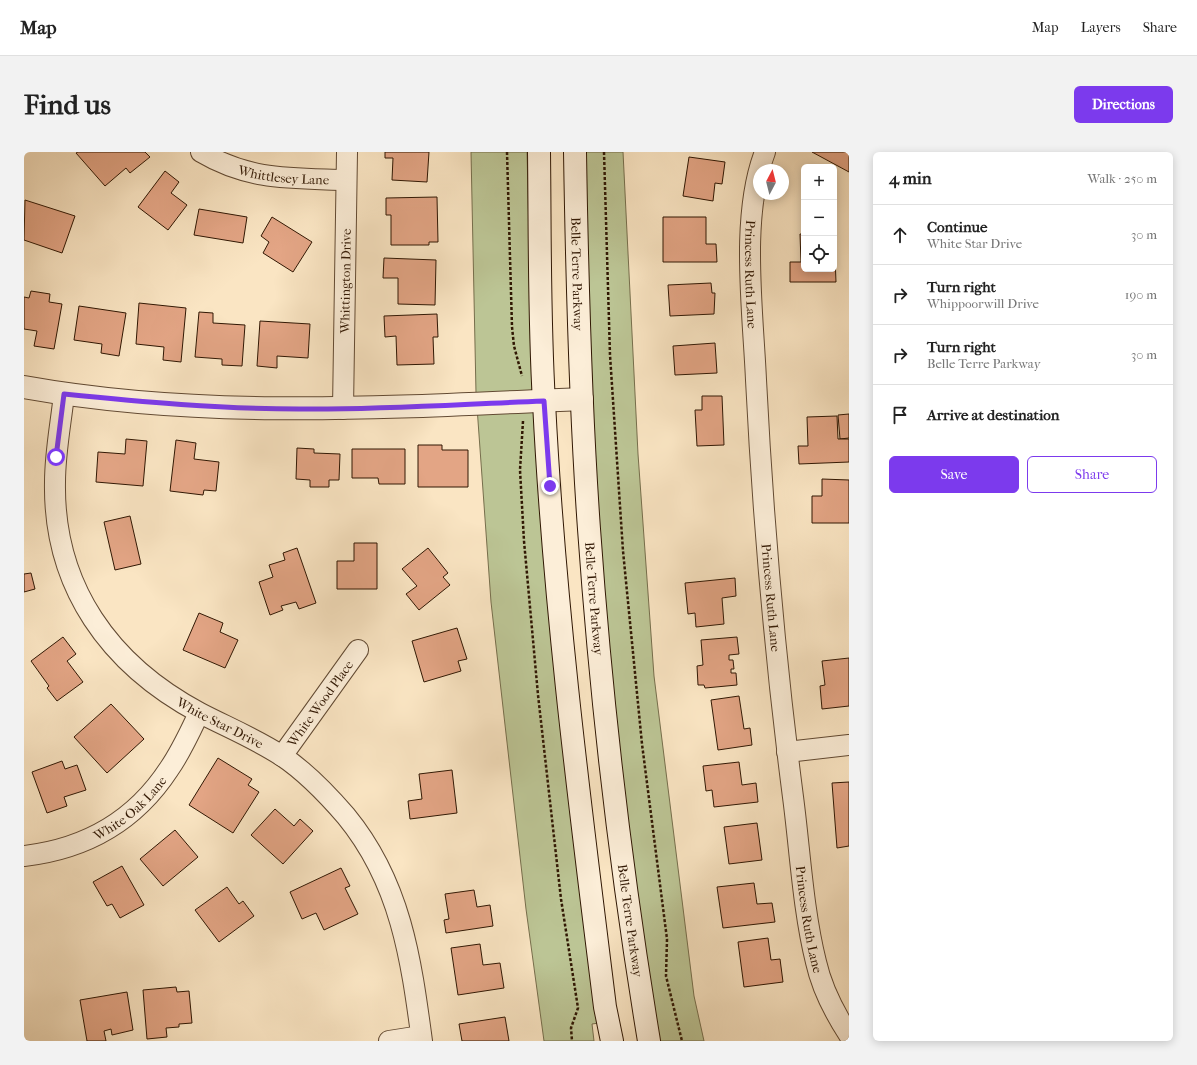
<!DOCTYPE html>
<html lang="en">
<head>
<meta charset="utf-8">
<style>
  body { margin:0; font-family:"IM FELL French Canon",serif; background:#f2f2f2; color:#222 }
  .controls { position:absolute; right:12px; top:12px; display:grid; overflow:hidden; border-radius:6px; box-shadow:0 2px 10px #0003 }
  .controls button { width:36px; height:36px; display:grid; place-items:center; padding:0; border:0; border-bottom:1px solid #e0e0e0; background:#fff; color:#222; font:20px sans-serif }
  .compass { position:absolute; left:729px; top:12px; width:36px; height:36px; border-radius:50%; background:#fff; box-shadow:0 2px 10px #0003; rotate:7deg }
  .stop { position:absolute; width:12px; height:12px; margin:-9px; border:3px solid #7c3aed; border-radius:50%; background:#fff }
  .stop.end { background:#7c3aed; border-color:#fff; box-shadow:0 1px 4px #0008 }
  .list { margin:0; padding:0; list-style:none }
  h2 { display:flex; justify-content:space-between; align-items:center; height:52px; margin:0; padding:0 16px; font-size:17px }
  h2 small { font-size:13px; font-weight:400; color:#767676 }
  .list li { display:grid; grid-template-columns:26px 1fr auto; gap:12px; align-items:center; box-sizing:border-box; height:60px; padding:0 16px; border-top:1px solid #e0e0e0 }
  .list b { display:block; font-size:15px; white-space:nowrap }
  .list p { margin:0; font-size:13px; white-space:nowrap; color:#767676 }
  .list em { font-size:13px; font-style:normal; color:#767676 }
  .actions { display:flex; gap:8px; padding:12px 16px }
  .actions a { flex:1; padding:9px 0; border:1px solid #7c3aed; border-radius:6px; text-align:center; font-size:14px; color:#7c3aed }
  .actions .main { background:#7c3aed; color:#fff }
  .icon { flex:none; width:22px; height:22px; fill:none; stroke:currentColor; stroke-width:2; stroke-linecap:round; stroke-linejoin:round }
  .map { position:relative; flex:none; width:825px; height:889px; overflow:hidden; border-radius:6px }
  header { display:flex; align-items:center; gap:24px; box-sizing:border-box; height:56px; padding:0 20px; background:#fff; border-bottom:1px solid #e0e0e0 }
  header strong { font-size:19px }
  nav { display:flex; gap:22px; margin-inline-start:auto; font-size:14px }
  .intro { display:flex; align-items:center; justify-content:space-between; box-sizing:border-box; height:96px; padding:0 24px }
  h1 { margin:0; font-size:28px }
  .button { padding:10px 18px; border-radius:6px; background:#7c3aed; color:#fff; font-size:14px; font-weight:700 }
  main { display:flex; gap:24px; padding:0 24px }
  aside { flex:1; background:#fff; border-radius:6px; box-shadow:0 2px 10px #0003 }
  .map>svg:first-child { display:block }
</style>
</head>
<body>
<header>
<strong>Map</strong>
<nav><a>Map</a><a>Layers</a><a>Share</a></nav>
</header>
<div class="intro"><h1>Find us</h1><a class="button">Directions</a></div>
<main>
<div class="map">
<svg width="825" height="889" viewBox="0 0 825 889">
  <rect width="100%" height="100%" fill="#fae5c3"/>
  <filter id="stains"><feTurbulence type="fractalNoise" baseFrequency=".005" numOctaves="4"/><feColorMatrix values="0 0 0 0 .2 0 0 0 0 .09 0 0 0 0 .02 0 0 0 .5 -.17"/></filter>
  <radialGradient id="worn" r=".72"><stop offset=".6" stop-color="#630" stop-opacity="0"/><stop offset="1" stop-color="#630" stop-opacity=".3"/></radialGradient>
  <g fill="#bcc595" stroke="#766e4c">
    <path d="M447,0H503L508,201L575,871L568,872L570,889H520L502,757L467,450L452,241Z"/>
    <path d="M559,0H599L614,302L630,524L670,844L680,889H635L612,739L595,602L585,505L572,334Z"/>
  </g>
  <g fill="#e3a585" stroke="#301703">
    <path d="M54,0H121L126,5L106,21L102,16L81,34L52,1Z"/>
    <path d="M361,0H405L403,30L368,28L369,6H361Z"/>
    <path d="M788,0H825V20Z"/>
    <path d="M665,5L701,10L698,32L691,31L689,49L659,44Z"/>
    <path d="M141,19L155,30L147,41L163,53L144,78L114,55Z"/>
    <path d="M413,45L414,90H405V93H367V63H362V46Z"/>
    <path d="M1,48L51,64L38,101L0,88Z"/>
    <path d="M175,57L223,65L219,91L170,83Z"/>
    <path d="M248,65L288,90L269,120L239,101L245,90L237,84Z"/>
    <path d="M639,65H682V92H692L693,110H639Z"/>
    <path d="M810,81L812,130H766V110H777L776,82H780V117H810Z"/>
    <path d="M360,106L412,108L411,153L374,152V126H359Z"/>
    <path d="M687,131L688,141H691L690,162L646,164L644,133Z"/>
    <path d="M7,139L26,142L25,150L38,152L30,197L10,194L13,179L0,177V145L5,146Z"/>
    <path d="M115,151L162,156L157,210L139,208L140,195L112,192Z"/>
    <path d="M55,154L102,161L95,204L77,201L78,192L50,188Z"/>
    <path d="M175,160L189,161V171L221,173L218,214L198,213V207L171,205Z"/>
    <path d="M413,162L414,185H409L410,212L373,213L372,184L361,185L360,164Z"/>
    <path d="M236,169L286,172L284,206L253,204V216L233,214Z"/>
    <path d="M691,191L693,221L651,223L649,194Z"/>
    <path d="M678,244H698L700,293L673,294L671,258H678Z"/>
    <path d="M825,262V286L816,287L814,263Z"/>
    <path d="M813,264L814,287H825V310L775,312L774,294H784L783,265Z"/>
    <path d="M102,287L123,289L119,334L72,330L74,300L101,302Z"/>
    <path d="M152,288L172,291L170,307L195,310L192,339L180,338L179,343L146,339Z"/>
    <path d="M394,293H418V298H444V335H394Z"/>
    <path d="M273,296L290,297V301L316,302L315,328H305V335H286V328L272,327Z"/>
    <path d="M328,297H381V332H355L354,326H328Z"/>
    <path d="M798,327L825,328V371H788V344H798Z"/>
    <path d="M106,364L117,412L91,418L80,370Z"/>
    <path d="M330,391H353V437H313V409H330Z"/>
    <path d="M273,396L292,451L275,457L272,450L257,454L259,458L246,463L235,430L249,425L245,413L261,408L259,401Z"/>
    <path d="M404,396L424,421L419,425L426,433L395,458L382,442L393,434L378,417Z"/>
    <path d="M7,421L11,437L0,440V422Z"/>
    <path d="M711,426L712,444L698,446L700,472L672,475L671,461L664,462L661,431Z"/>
    <path d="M175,461L199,471L196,480L214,488L201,516L159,498Z"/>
    <path d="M433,476L443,507L434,509L437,519L400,530L388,489Z"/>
    <path d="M39,485L52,502L43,509L59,530L33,549L23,536L25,534L7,509Z"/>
    <path d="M713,485L715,502L705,503V508H709L710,517H707V521H712L713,533L681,536L680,533H674L673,514L679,513L677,488Z"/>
    <path d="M825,506V554L798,557L796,534L801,533L798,509Z"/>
    <path d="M715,544L720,577L726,576L728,593L694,598L687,548Z"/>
    <path d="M87,552L120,587L83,621L50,585Z"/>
    <path d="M194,606L228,627L224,633L235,640L209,681L165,653Z"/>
    <path d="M38,609L41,617L53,613L62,638L40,645L43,654L23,661L8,620Z"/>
    <path d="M715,610L718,633L732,631L734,650L690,655L688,638L682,639L679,614Z"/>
    <path d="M428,618L433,661L386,667L384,649L398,647L395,622Z"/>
    <path d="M825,630V694L813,696L808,631Z"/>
    <path d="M251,657L270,674L276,667L289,679L259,712L227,683Z"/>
    <path d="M733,671L738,708L705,712L700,675Z"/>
    <path d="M151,678L174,705L139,734L116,707Z"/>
    <path d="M98,714L120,753L96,766L88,752L83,754L69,730Z"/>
    <path d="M317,716L326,734L321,736L334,762L300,778L292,761L278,767L266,740Z"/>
    <path d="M730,731L733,752L748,751L751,770L699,776L693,735Z"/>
    <path d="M203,735L215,752L219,749L230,764L195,790L171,758Z"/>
    <path d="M450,738L453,755L466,753L469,774L422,781L420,768L425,767L421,742Z"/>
    <path d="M744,786L747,808L756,807L759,830L720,835L714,790Z"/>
    <path d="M456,792L459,813L476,811L480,836L434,843L427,796Z"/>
    <path d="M152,835L153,840L165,839L168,871L155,872V875L142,876L143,885L123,887L119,838Z"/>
    <path d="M103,840L109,878L88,883L87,877L80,879L82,889H63L56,848Z"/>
    <path d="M481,865L485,889H438L435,872Z"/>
  </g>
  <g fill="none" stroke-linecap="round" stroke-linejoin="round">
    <g stroke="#624a33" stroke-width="22">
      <g id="minor">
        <path id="s1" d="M177,0C226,29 268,26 322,28"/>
        <path id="s2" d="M741,0C716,64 729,159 732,228C739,367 751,506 769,645C776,698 779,758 792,810C798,837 810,860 825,883"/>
        <path id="s3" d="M40,242C37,271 31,300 31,330C29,435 86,513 176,561C203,575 232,587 258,604C282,620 303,642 322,664C377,731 387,807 398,889"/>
        <path id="s4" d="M319,257L323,0"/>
        <path d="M763,600L825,593"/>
        <path id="s5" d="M258,604L334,498"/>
        <path id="s6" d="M0,704C61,697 111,669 145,617C157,600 166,580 175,561"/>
        <path d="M365,889L397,884"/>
      </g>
    </g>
    <g stroke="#624a33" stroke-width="24">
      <path id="tertiary" d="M0,235C184,268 372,255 558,247"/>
    </g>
    <g stroke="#301703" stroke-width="24">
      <g id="secondary">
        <path d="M515,0C516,83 515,167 520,250C530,453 556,654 581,855L588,889"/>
        <path id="s7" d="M551,0C553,126 556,251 565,377C577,548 597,720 625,889"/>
      </g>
    </g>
    <g stroke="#301703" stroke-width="2.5" stroke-dasharray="3 2" stroke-linecap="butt">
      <path d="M483,0L488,175L490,194L498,224"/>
      <path d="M580,0L586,203L599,399L618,592L643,787L642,824L658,889"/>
      <path d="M499,269L496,318L500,389L514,543L537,747L554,856L547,876L548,889"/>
    </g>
    <use href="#minor" stroke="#fceed8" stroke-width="20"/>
    <use href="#tertiary" stroke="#fceed8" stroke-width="22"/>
    <use href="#secondary" stroke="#fceed8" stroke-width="22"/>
  </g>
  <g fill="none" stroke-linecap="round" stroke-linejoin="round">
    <path stroke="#7c3aed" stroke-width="5" d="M32,305L40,242C118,250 196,257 275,257C357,258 438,252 520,249L526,334"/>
  </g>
  <g text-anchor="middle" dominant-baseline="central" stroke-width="3.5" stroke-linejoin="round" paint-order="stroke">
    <g font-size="13" fill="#301703" stroke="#fceed8">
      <text stroke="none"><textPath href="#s1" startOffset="87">Whittlesey Lane</textPath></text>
      <text stroke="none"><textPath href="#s7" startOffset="122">Belle Terre Parkway</textPath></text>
      <text stroke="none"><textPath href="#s2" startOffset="124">Princess Ruth Lane</textPath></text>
      <text stroke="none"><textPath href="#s4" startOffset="128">Whittington Drive</textPath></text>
      <text stroke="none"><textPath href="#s7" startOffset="447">Belle Terre Parkway</textPath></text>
      <text stroke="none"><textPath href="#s2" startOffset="448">Princess Ruth Lane</textPath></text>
      <text stroke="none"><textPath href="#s5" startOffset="65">White Wood Place</textPath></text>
      <text stroke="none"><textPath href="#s3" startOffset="399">White Star Drive</textPath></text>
      <text stroke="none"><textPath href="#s6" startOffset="119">White Oak Lane</textPath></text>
      <text stroke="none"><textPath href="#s2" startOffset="772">Princess Ruth Lane</textPath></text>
      <text stroke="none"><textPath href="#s7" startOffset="771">Belle Terre Parkway</textPath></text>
    </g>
  </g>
  <rect width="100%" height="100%" filter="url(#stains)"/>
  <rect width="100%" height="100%" fill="url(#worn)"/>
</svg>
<div class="controls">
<button>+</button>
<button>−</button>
<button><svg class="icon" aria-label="locate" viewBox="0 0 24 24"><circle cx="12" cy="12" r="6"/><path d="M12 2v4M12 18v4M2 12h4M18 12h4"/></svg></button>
</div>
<svg class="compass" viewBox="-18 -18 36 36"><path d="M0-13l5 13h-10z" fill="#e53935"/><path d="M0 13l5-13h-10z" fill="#767676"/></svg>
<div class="stop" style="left:32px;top:305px"></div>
<div class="stop end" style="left:526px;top:334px"></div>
</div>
<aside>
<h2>4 min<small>Walk · 250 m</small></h2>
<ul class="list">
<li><svg class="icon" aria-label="ahead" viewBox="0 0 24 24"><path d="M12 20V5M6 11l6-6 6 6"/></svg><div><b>Continue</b><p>White Star Drive</p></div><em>30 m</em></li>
<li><svg class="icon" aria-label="right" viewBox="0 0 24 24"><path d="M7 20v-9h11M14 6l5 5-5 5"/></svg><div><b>Turn right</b><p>Whippoorwill Drive</p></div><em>190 m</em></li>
<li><svg class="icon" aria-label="right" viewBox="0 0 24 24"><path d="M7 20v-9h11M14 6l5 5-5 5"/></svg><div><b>Turn right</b><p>Belle Terre Parkway</p></div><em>30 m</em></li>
<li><svg class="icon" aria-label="arrive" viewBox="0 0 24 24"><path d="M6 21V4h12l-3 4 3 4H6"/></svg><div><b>Arrive at destination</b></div></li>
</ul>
<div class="actions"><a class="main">Save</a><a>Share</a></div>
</aside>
</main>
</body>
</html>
